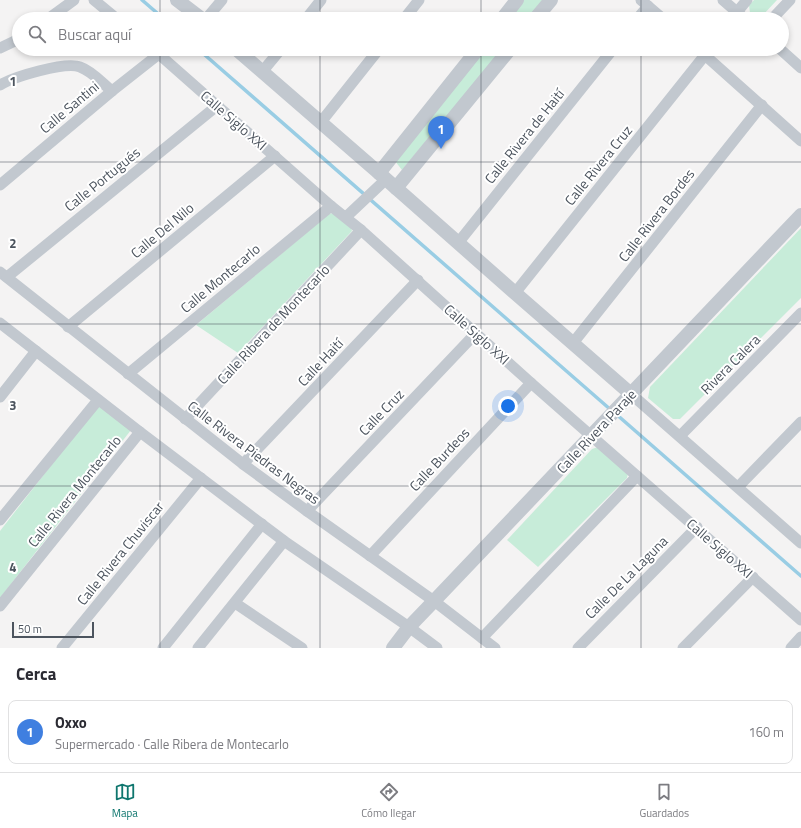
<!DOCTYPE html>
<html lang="es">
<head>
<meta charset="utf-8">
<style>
  body { margin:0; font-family:"Titillium Web",sans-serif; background:#f2f2f3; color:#2b2b33 }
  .scale { position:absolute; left:12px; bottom:10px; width:82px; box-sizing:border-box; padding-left:4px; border:2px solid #4c545e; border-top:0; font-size:11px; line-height:14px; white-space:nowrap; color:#4c545e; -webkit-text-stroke:3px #fff; paint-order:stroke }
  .you { position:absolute; left:508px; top:406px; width:14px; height:14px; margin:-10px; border:3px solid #fff; border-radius:50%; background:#1a73e8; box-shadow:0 0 0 6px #1a73e833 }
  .badge { display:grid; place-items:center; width:26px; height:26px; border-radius:50%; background:#0f766e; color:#fff; font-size:13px; font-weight:700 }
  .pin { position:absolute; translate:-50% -33px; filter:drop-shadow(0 1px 2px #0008) }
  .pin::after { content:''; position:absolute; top:21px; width:14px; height:12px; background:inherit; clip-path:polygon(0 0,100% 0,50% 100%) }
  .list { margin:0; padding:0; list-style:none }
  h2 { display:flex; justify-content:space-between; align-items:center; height:52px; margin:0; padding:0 16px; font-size:17px }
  h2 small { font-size:13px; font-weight:400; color:#7c7c81 }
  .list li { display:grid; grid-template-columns:26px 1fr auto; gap:12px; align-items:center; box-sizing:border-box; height:64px; margin:0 8px 8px; padding:0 8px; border:1px solid #e1e1e2; border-radius:8px }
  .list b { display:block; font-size:15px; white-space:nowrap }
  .list p { margin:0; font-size:13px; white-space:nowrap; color:#7c7c81 }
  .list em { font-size:13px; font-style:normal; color:#7c7c81 }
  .icon { flex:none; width:22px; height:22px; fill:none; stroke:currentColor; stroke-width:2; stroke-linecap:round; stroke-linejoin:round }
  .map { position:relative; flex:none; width:801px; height:648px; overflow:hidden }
  .search { position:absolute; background:#fff; box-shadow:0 2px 6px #0003; left:12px; right:12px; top:12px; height:44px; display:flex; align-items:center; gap:10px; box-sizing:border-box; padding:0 14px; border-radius:22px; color:#7c7c81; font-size:15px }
  .sheet { height:124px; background:#fff }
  nav { display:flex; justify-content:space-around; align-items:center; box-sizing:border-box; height:56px; border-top:1px solid #e1e1e2; background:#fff; font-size:11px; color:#7c7c81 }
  nav a { display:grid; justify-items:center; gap:2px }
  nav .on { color:#0f766e }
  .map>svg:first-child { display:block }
</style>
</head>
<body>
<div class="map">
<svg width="801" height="648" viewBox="0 0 801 648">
  <rect width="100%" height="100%" fill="#f4f3f3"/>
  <g fill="#c7ecd9">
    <path d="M524,0H544L528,19H509Z"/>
    <path d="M754,0H777L760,18H753L750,13L749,5Z"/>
    <path d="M485,49H503L402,170L395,161Z"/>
    <path d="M333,213L351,228L352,231L238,353L196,325L329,214Z"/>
    <path d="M801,228V298L680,419H673L648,398L650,387Z"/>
    <path d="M98,405L131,430L0,598V531Z"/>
    <path d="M598,447L628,473L627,478L538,567L507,540L592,449Z"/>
  </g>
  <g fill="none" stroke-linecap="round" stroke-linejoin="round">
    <g stroke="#99cde4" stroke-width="3.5">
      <path d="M142,0L164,19"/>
      <path d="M198,49L611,410"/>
      <path d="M616,414L801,576"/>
    </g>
    <g stroke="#c2c8cf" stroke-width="11">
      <path d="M94,0L117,19"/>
      <path d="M641,0L663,19"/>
      <path d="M723,0L745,19"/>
      <path d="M737,12L747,0"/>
      <path d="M48,19L74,0"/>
      <path d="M206,19L222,0"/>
      <path d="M306,19L321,0"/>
      <path d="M404,19L419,0"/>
      <path d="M637,19L648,6"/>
      <path d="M772,19L790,0"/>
      <path d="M0,48L19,39"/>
      <path d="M153,49L331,206L361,230L531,383L801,620"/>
      <path d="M698,49L801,141"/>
      <path d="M780,49L801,68"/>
      <path d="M262,72L281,49"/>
      <path d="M0,85C13,77 66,61 80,67C92,71 102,83 112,91"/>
      <path d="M321,122L379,49"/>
      <path d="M0,185L112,91L159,54"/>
      <path d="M346,217L381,184"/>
      <path d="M458,243L613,49"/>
      <path d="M0,272L243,464L307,511L434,601L495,648"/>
      <path d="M7,277L218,105"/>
      <path d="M515,293L705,55"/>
      <path d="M0,323L140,432L284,541L409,627L437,648"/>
      <path d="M68,327L275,156"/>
      <path d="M573,343L762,105"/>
      <path d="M128,374L331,206"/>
      <path d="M631,394L801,543"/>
      <path d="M0,397L36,351"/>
      <path d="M185,419L361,230"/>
      <path d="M680,436L801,313"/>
      <path d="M243,464L418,280"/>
      <path d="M738,487L801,422"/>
      <path d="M307,511L476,333"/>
      <path d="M0,520L98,400"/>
      <path d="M370,556L531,383"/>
      <path d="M235,603L302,648"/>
      <path d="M0,606L140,432"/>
      <path d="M482,638L637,476"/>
      <path d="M62,648L201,478"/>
      <path d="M163,648L262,524"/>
      <path d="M198,648L284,541"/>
      <path d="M578,648L697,527"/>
      <path d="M683,648L753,577"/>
      <path d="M791,648L801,637"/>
    </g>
    <g stroke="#c2c8cf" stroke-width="14">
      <path d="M177,0L202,19"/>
      <path d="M502,19L517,0"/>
      <path d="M535,19L551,0"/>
      <path d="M236,49L379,173L515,293L631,394"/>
      <path d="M379,173L478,49"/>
      <path d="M396,188L510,49"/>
      <path d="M393,648L409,627L434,601L801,215"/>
    </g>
  </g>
  <path fill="none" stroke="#4c545e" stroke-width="1" stroke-opacity="0.55" d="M160,0V19M320,0V19M481,0V19M641,0V19M160,49V648M320,49V648M481,49V648M641,49V648M0,162H801M0,324H801M0,486H801"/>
  <g text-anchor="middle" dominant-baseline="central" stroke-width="4" stroke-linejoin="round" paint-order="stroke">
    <g font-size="14" fill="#4c545e" stroke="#fff">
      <text transform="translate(69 107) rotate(-40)">Calle Santini</text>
      <text transform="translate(234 120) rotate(41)">Calle Siglo XXI</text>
      <text transform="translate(524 136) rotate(-51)">Calle Rivera de Haití</text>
      <text transform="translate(598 165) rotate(-51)">Calle Rivera Cruz</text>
      <text transform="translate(102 179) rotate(-39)">Calle Portugués</text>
      <text transform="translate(656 215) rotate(-52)">Calle Rivera Bordes</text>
      <text transform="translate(162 230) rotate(-40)">Calle Del Nilo</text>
      <text transform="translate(220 278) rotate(-40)">Calle Montecarlo</text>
      <text transform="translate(273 324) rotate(-47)">Calle Ribera de Montecarlo</text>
      <text transform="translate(477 334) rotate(42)">Calle Siglo XXI</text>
      <text transform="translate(320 362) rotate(-47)">Calle Haití</text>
      <text transform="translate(730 364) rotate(-45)">Rivera Calera</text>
      <text transform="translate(381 412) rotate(-46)">Calle Cruz</text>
      <text transform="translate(596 431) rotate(-47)">Calle Rivera Paraje</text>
      <text transform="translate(254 452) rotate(37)">Calle Rivera Piedras Negras</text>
      <text transform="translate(439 459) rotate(-47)">Calle Burdeos</text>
      <text transform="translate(74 491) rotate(-51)">Calle Rivera Montecarlo</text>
      <text transform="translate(720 548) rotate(41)">Calle Siglo XXI</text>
      <text transform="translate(120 553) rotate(-51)">Calle Rivera Chuviscar</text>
      <text transform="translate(626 577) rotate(-45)">Calle De La Laguna</text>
    </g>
  </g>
  <g font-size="13" text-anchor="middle" font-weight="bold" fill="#4c545e" stroke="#fff" stroke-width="4" stroke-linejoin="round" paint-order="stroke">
    <text x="13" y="86">1</text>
    <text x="13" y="248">2</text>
    <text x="13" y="410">3</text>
    <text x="13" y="572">4</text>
  </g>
</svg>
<div class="scale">50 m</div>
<div class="you"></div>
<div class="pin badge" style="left:441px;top:149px;background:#3f7fe0">1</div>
<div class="search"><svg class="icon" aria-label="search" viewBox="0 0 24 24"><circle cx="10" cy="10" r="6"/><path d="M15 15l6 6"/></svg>Buscar aquí</div>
</div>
<section class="sheet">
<h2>Cerca<small></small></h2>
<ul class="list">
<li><span class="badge" style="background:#3f7fe0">1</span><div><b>Oxxo</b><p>Supermercado · Calle Ribera de Montecarlo</p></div><em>160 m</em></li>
</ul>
</section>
<nav>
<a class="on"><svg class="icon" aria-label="map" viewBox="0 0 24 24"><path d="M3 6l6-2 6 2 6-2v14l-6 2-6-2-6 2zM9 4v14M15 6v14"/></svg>Mapa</a>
<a><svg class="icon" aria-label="directions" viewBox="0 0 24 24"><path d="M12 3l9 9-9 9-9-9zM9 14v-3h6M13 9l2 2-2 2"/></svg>Cómo llegar</a>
<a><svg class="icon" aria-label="saved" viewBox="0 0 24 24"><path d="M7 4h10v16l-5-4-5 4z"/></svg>Guardados</a>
</nav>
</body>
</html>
